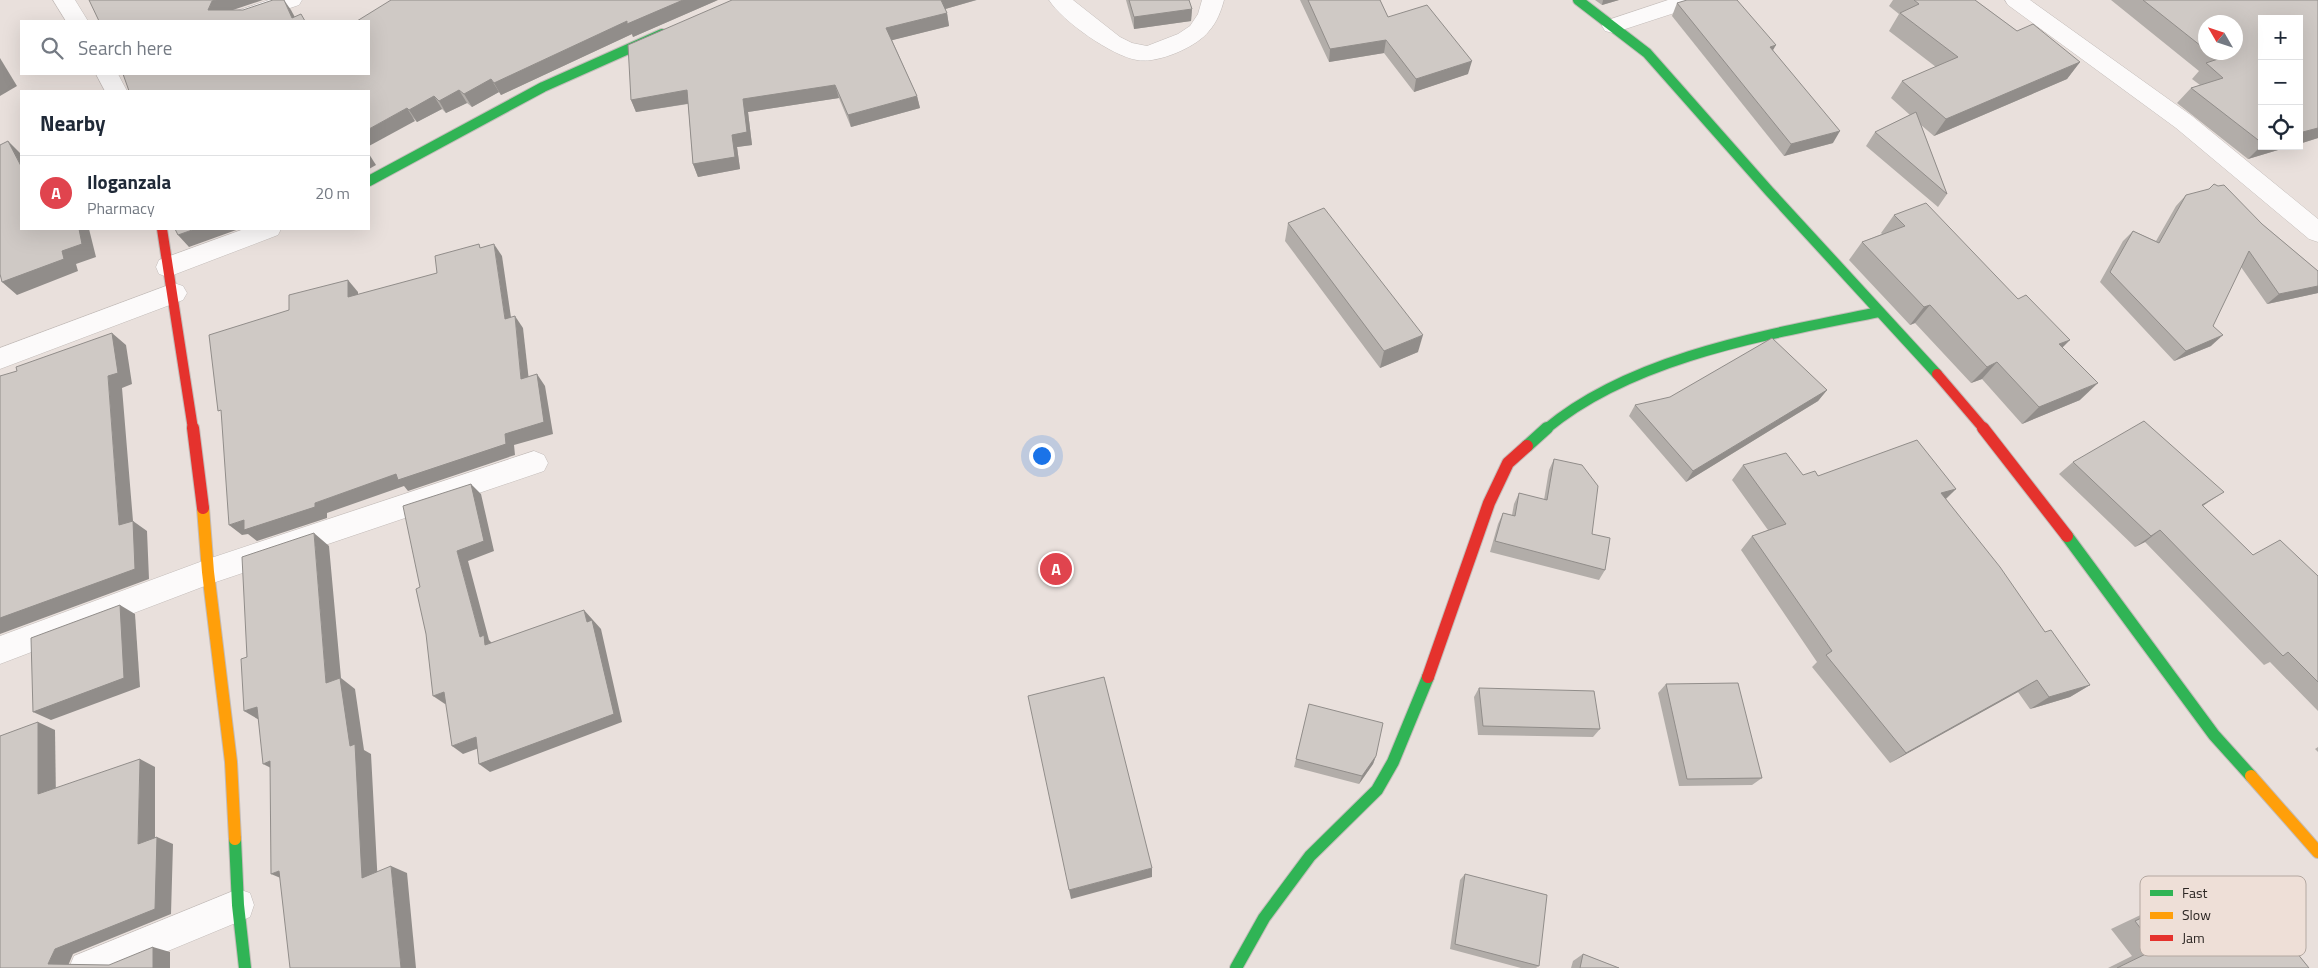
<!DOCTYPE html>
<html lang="en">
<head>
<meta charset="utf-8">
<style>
  body { margin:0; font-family:"Titillium Web",sans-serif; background:#f2f2f3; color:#1f2937 }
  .controls { position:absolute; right:15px; top:15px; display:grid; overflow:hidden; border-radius:0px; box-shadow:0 5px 20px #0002 }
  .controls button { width:45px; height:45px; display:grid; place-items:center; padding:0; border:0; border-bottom:1px solid #e0e1e3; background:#fff; color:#1f2937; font:25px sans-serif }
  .compass { position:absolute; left:2198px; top:15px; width:45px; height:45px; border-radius:50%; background:#fff; box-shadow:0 5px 20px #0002; rotate:309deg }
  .you { position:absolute; left:1041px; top:455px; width:18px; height:18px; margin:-12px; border:4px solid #fff; border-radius:50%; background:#1a73e8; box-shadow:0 0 0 8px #1a73e833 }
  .badge { display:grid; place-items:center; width:32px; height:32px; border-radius:50%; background:#7c3aed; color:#fff; font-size:16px; font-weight:700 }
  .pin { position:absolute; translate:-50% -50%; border:2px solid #fff; box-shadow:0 1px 5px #0006 }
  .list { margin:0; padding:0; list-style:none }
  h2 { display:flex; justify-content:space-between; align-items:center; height:65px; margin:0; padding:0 20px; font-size:21px }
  h2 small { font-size:16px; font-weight:400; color:#747a83 }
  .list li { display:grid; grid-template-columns:32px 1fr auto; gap:15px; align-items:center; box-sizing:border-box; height:75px; padding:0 20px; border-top:1px solid #e0e1e3 }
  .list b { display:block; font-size:19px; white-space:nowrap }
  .list p { margin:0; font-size:16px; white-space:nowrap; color:#747a83 }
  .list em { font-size:16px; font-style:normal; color:#747a83 }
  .icon { flex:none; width:28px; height:28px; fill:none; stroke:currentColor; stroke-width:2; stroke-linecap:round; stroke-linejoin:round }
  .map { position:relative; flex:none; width:2318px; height:968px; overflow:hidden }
  .search { position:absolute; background:#fff; box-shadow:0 5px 20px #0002; left:20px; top:20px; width:350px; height:55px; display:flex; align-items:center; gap:12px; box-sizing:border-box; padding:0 18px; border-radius:0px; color:#747a83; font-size:19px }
  .panel { position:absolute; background:#fff; box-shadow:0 5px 20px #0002; left:20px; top:90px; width:350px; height:140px; border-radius:0px }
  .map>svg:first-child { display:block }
</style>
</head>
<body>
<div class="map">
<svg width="2318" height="968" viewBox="0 0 2318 968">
  <rect width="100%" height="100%" fill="#e9e0dc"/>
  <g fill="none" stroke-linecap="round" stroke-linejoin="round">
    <g stroke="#c3bcb9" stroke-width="1">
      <g id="street">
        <path d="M53,0H75L88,21H66Z"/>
        <path d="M269,0H302L299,5L252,21H219L222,16Z"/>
        <path d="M1049,0H1073L1120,37L1132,43L1147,46L1178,34L1190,26L1198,14L1202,0H1224C1221,11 1217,22 1209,31C1197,47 1157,64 1137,60C1112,56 1062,21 1049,0Z"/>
        <path d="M1668,0H1702L1699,5L1613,33L1605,31L1602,26L1605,21Z"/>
        <path d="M2005,0H2030L2192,116L2318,219V242L2309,239L2176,128L2008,5Z"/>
        <path d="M96,74H118L127,91H105Z"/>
        <path d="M244,229H281L278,235L168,277L159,274L156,267L159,260Z"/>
        <path d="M174,283L183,286L187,293L183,300L0,369V348Z"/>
        <path d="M534,451L544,455L548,463L544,471L210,584L0,664V636L208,559Z"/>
        <path d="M238,889L250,893L254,905L250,917L127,968H69L74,956Z"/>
      </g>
    </g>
    <g stroke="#c3bcb9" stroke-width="12">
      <g id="fast-far1">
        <path d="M1578,0L1647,53L1769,191L1937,374"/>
        <path d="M369,181L543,87L662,34"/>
        <path d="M1546,429C1633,356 1771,334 1879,312"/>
      </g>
    </g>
    <g stroke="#c3bcb9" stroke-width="14">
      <g id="fast">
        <path d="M1527,446L1547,428"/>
        <path d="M2067,536L2214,735L2251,776"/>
        <path d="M235,839L238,905L245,968"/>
        <path d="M1236,968L1264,918L1310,856L1377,790L1393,762L1428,677"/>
      </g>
    </g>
    <g stroke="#c3bcb9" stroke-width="14">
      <g id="slow">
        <path d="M203,508L208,572L231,762L235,839"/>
        <path d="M2251,776L2318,852"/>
      </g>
    </g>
    <g stroke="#c3bcb9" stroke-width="12">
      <g id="jam-far1">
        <path d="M162,229L193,429"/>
        <path d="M1937,374L1984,429"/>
      </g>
    </g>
    <g stroke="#c3bcb9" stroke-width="14">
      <g id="jam">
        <path d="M193,428L203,508"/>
        <path d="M1983,428L2067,536"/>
        <path d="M1428,677L1489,503L1508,463L1527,446"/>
      </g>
    </g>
    <use href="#street" fill="#fcfafa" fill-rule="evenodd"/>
    <use href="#fast-far1" stroke="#30b455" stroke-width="10"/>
    <use href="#fast" stroke="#30b455" stroke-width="12"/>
    <use href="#slow" stroke="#ff9f0a" stroke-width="12"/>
    <use href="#jam-far1" stroke="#e5322d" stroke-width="10"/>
    <use href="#jam" stroke="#e5322d" stroke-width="12"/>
  </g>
  <g fill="#b2ada9" fill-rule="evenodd">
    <path d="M718,0L633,37L632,34L501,95L499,92L472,107L467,103L446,113L442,109L417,122L369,74Z"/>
    <path d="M732,0H977L945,9L947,13L949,26L892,40L917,96L920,108L851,127L839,98L748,112L752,145L737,147L740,169L698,177L693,164L688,104L636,112L631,100Z"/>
    <path d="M1126,0H1189L1192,9L1191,21L1134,29Z"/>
    <path d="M1300,0H1380L1388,17L1468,74L1414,92L1384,53L1329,62Z"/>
    <path d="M1595,0H1619L1602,5Z"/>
    <path d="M1893,0H1975L2017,31L2080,62L2067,79L1934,136L1921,125L1947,194L1938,207L1866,146L1875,132L1910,115L1891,98L1902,81L1936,67L1889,31L1899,14L1889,6Z"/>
    <path d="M2111,0H2318V138L2299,144L2262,19V146H2291L2248,159L2177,103L2191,88L2200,85L2192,79L2199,71ZM2206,22L2236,52H2206Z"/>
    <path d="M1677,3L1773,50L1833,143L1784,156L1672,16Z"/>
    <path d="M2186,195L2262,224L2318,271V293L2267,304L2241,267L2213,326L2211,346L2174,361L2100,282L2123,241L2133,231L2156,241L2176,206Z"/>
    <path d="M1894,215L2062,347L2080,400L2022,424L1982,379L1971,383L1915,323L1910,325L1849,260L1862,242L1882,234L1881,233Z"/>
    <path d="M1288,223L1418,352L1380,368L1285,241Z"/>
    <path d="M1827,390L1818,401L1686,482L1629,416L1635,405Z"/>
    <path d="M1554,459L1592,534L1605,570L1599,580L1490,552L1498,524L1503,513L1512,515L1514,504L1519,493L1544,500L1549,470Z"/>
    <path d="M2073,462L2207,503L2203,506L2253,555L2318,576V711L2270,662L2264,665L2145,542L2135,547L2059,474Z"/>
    <path d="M1743,465L1803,475L1818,476L1956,489L1946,499L2045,632L2090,685L2070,697L2030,709L2018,692L1890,763L1812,667L1817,662L1741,550L1752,536L1768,530L1732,480Z"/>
    <path d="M1666,684L1762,778L1752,785L1679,786L1658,693Z"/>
    <path d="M1479,688L1600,729L1593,737L1478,735L1474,697Z"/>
    <path d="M1307,713L1376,756L1373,764L1359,784L1294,767Z"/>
    <path d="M2318,747V752L2315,749Z"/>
    <path d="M1465,874L1539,966L1536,968H1521L1450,949L1460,880Z"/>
    <path d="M2212,884L2256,939L2280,932L2309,968H2108L2132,956L2111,929L2187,893Z"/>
    <path d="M1583,954L1619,968H1571L1573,961Z"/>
  </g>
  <g fill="#918d8a">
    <path d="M216,0H263L221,14L208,10L212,1Z"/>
    <path d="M284,0L291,10L297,21L292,18Z"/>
    <path d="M683,0H718L633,37L632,34L501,95L494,83L627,21Z"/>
    <path d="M941,0H976L942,10Z"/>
    <path d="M1603,0H1619L1602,5Z"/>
    <path d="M1192,9L1191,21L1134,29V17Z"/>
    <path d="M947,13L949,26L889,41L886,28Z"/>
    <path d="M1386,40L1384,53L1329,62L1330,49Z"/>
    <path d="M1776,45L1769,57L1770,47Z"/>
    <path d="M0,58L17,86L0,96Z"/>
    <path d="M1472,61L1468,74L1414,92L1416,79Z"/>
    <path d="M2080,62L2067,79L1934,136L1946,119Z"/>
    <path d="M491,79L499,92L472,107L464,94Z"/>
    <path d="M835,85L839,98L748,112L752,145L737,147L740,169L698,177L693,164L743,99Z"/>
    <path d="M459,90L467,103L446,113L439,101Z"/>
    <path d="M687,90L692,103L636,112L631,100Z"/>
    <path d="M434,96L442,109L417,122L409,110Z"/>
    <path d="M917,96L920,108L851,127L848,115Z"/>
    <path d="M407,108L415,121L369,146V129Z"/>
    <path d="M2318,128V138L2299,144V133Z"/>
    <path d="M1840,131L1833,143L1784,156L1791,144Z"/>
    <path d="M8,141L21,154V166Z"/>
    <path d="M2262,145V146H2291L2248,159Z"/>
    <path d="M369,154L376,165L369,169Z"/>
    <path d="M79,229H89L96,257L76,264L78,271L17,295L2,282L62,251Z"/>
    <path d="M195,229H239L189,247L178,235Z"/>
    <path d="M494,244L502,256L513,331L505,319Z"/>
    <path d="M348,280L358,292V309L348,297Z"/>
    <path d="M2318,286V293L2267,304L2279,294Z"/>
    <path d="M1930,305L1915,323L1910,325L1924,307Z"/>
    <path d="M515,316L523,328L530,390L521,379Z"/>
    <path d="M112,333L126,345L132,384L122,388L133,521L147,531L149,579L0,634V618L119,525L108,376Z"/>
    <path d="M1423,335L1418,352L1380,368L1384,351Z"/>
    <path d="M2223,335L2211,346L2174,361L2186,351Z"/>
    <path d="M2070,340L2053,357L2059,344Z"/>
    <path d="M1997,362L1982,379L1971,383L1987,367Z"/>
    <path d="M537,374L545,386L553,434L514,445L515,455L408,491L404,486L327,513V518L257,541L248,534L242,535L229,525L244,520L315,503L505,434Z"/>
    <path d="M2098,383L2080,400L2022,424L2039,407Z"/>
    <path d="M1827,390L1818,401L1686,482L1693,471Z"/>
    <path d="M471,484L481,494L494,551L468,561L489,640L494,645H485L480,637L457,551Z"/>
    <path d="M1956,489L1941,503V493Z"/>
    <path d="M2224,492L2207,503L2186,516L2202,505Z"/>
    <path d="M2160,530L2145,542L2135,547L2151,536Z"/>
    <path d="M314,533L329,546L341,678L355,689L364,750L371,754L378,886L362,878L350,746L326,683Z"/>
    <path d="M120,605L135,614L140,687L51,720L33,712Z"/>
    <path d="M584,610L601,629L622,722L490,772L479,764L587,622Z"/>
    <path d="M2037,680L2018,692L1890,763L1906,753Z"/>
    <path d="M2090,685L2070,697L2030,709L2049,697Z"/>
    <path d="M444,692L455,700L445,704L433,696Z"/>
    <path d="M257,707L261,721L244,711Z"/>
    <path d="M38,722L55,730L56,801L38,794Z"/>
    <path d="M476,737L487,745L463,754L452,746Z"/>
    <path d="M1376,756L1373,764L1359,784L1362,776Z"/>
    <path d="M140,759L155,767V850L138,844Z"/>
    <path d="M270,761L281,773L263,764Z"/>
    <path d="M157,837L173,844L171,914L73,954L67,968L48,964L55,949Z"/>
    <path d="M391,866L407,873L416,968H401Z"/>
    <path d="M1152,868V877L1071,899L1069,890Z"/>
    <path d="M279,871L290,882L271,874Z"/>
    <path d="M153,947L170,952V968H153Z"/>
  </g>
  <g fill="#cfc9c5" stroke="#918d8a">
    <path d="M89,0H216L212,1L208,10H243L273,0H284L292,18L301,14L305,21H99Z"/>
    <path d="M391,0H683L627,24V21L494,83L491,79L464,94L459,90L439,101L434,96L409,110L407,108L369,129V91H129L123,74H369V21H357Z"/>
    <path d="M732,0H941L947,13L886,28L917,96L848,115L835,85L743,99L747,132L732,135L735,157L693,164L687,90L631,100L628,45Z"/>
    <path d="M1129,0H1189L1192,9L1134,17Z"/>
    <path d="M1308,0H1380L1388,17L1427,5L1472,61L1416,79L1386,40L1330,49Z"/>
    <path d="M1687,0H1737L1776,45L1770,47L1840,131L1791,144L1677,3Z"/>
    <path d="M1914,0H1975L2017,31L2033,24L2080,62L1946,119L1902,81L1958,57L1900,13L1919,4Z"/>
    <path d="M2143,0H2318V128L2299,133V19H2262V143L2191,88L2223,78L2206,63L2218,59L2209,52H2236V22H2206V50Z"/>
    <path d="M1916,112L1947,194L1875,132Z"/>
    <path d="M8,141L21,166V229H79L82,244L62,251L64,259L2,282L0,274V145Z"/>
    <path d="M2214,184L2218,186L2224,185L2262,224L2318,271V286L2279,294L2249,251L2213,326L2223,335L2186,351L2110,272L2133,231L2159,243L2186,195L2209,189Z"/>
    <path d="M1926,203L2018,299L2026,295L2070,340L2059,344L2098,383L2039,407L1997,362L1987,367L1930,305L1924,307L1862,242L1905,226L1894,215Z"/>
    <path d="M1324,208L1423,335L1384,351L1288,223Z"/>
    <path d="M175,229H195L178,235Z"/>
    <path d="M479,244L480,248L494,244L505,319L515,316L521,379L537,374L544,422L505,434L506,444L398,480L396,474L315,503V507L244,530V520L229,525L221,410L218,411L209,335L289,310V295L348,280V297L437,273L435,256Z"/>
    <path d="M112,333L118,373L108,376L119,525L133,521L135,569L0,618V376L17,371L16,367Z"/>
    <path d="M1772,338L1827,390L1693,471L1635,405L1670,397Z"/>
    <path d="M2144,421L2224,492L2202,505L2253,555L2280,540L2318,576V682L2288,652L2283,656L2160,530L2151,536L2073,462Z"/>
    <path d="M1917,440L1956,489L1941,493L2000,567L2045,632L2051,630L2090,685L2049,697L2037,680L1906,753L1826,655L1832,651L1752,536L1786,524L1743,465L1786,453L1803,475L1815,471L1818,476Z"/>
    <path d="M1554,459L1582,465L1598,486L1592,534L1610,538L1605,570L1495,541L1503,513L1515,516L1519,493L1547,500Z"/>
    <path d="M471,484L484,541L457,551L480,637L484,635L485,645L584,610L587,622L592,620L614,714L479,764L476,737L452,746L444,692L433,696L426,634L416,589L420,587L403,506Z"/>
    <path d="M314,533L326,683L340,678L350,746L355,744L362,878L391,866L401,968H290L279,871L271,874L270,761L263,764L257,707L244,711L241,659L247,657L242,557Z"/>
    <path d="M120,605L124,678L33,712L31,638Z"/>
    <path d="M1104,677L1152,868L1069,890L1028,696Z"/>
    <path d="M1738,683L1762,778L1687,779L1666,684Z"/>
    <path d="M1479,688L1594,691L1600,729L1483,726Z"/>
    <path d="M1309,704L1383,723L1376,756L1362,776L1296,759Z"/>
    <path d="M38,722V794L140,759L138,844L157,837L155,909L55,949L48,964L109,965L153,947V968H0V736Z"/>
    <path d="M1465,874L1547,895L1539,966L1455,944Z"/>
    <path d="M2212,884L2259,943L2280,932L2309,968H2117L2156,949L2135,921Z"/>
    <path d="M1583,954L1619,968H1580Z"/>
  </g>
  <rect x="2140" y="876" width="166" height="80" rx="8" fill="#eedfd7" stroke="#b4a8a1" stroke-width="1"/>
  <rect x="2150" y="890" width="23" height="6" fill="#30b455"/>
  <rect x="2150" y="912" width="23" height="7" fill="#ff9f0a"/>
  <rect x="2150" y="935" width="23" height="6" fill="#e5322d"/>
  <g font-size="14" fill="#2c2623">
    <text x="2182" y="898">Fast</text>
    <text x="2182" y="920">Slow</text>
    <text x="2182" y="943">Jam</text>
  </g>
</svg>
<div class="controls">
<button>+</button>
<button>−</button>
<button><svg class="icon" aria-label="locate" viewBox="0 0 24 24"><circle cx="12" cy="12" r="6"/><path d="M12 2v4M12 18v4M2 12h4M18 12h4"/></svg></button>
</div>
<svg class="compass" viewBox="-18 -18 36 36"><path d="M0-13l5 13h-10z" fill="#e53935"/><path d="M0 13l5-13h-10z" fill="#747a83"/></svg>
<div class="you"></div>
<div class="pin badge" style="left:1056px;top:569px;background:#e0444e">A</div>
<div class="search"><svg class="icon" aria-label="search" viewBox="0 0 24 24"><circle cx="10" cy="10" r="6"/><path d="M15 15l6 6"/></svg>Search here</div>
<section class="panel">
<h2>Nearby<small></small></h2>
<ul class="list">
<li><span class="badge" style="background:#e0444e">A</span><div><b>Iloganzala</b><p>Pharmacy</p></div><em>20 m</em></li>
</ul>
</section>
</div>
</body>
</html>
